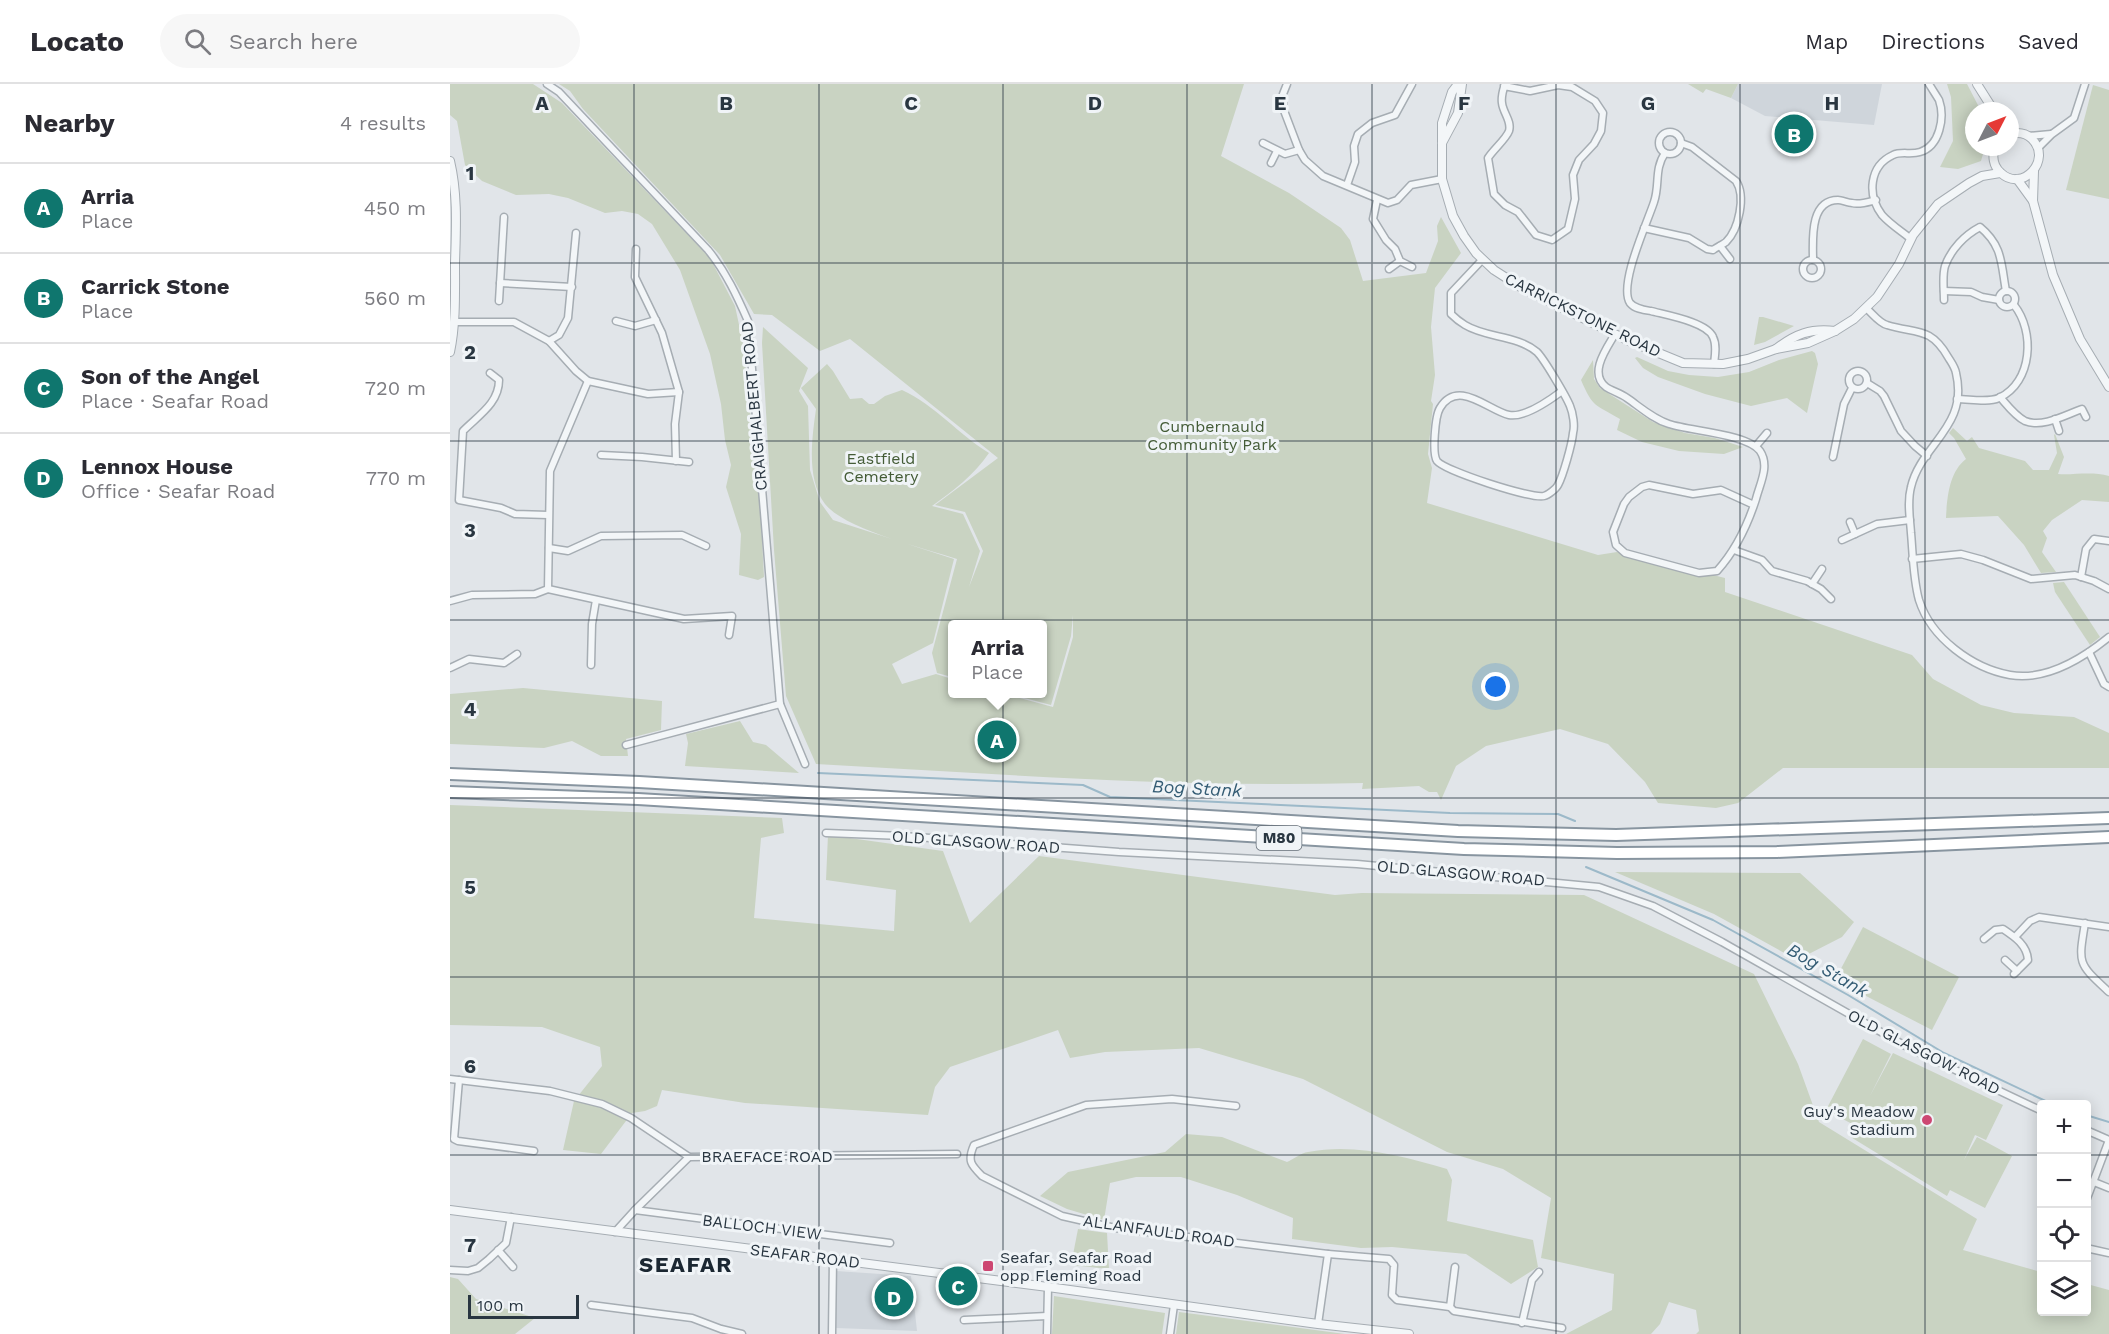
<!DOCTYPE html>
<html lang="en">
<head>
<meta charset="utf-8">
<style>
  body { margin:0; font-family:"Work Sans",sans-serif; background:#f7f7f7; color:#2b2b33 }
  .controls { position:absolute; right:18px; bottom:18px; display:grid; overflow:hidden; border-radius:6px; box-shadow:0 3px 15px #0003 }
  .controls button { width:54px; height:54px; display:grid; place-items:center; padding:0; border:0; border-bottom:2px solid #e1e1e2; background:#fff; color:#2b2b33; font:30px sans-serif }
  .compass { position:absolute; left:1515px; top:18px; width:54px; height:54px; border-radius:50%; background:#fff; box-shadow:0 3px 15px #0003; rotate:48deg }
  .scale { position:absolute; left:18px; bottom:15px; width:111px; box-sizing:border-box; padding-left:6px; border:3px solid #293641; border-top:0; font-size:16px; line-height:21px; white-space:nowrap; color:#293641; -webkit-text-stroke:4px #f0f4f7; paint-order:stroke }
  .you { position:absolute; left:1046px; top:603px; width:21px; height:21px; margin:-15px; border:4px solid #fff; border-radius:50%; background:#1a73e8; box-shadow:0 0 0 9px #1a73e833 }
  .badge { display:grid; place-items:center; width:39px; height:39px; border-radius:50%; background:#0f766e; color:#fff; font-size:20px; font-weight:700 }
  .pin { position:absolute; translate:-50% -50%; border:3px solid #fff; box-shadow:0 2px 6px #0006 }
  .popup { position:absolute; left:498px; top:536px; width:99px; height:78px; box-sizing:border-box; display:grid; place-content:center; border-radius:6px; background:#fff; filter:drop-shadow(0 2px 4px #0005); font-size:20px; white-space:nowrap; color:#7c7c81 }
  .popup b { font-size:22px; color:#2b2b33 }
  .popup::after { content:''; position:absolute; left:50%; top:100%; margin-left:-12px; border:12px solid transparent; border-top-color:#fff }
  .list { margin:0; padding:0; list-style:none }
  h2 { display:flex; justify-content:space-between; align-items:center; height:78px; margin:0; padding:0 24px; font-size:26px }
  h2 small { font-size:20px; font-weight:400; color:#7c7c81 }
  .list li { display:grid; grid-template-columns:39px 1fr auto; gap:18px; align-items:center; box-sizing:border-box; height:90px; padding:0 24px; border-top:2px solid #e1e1e2 }
  .list b { display:block; font-size:22px; white-space:nowrap }
  .list p { margin:0; font-size:20px; white-space:nowrap; color:#7c7c81 }
  .list em { font-size:20px; font-style:normal; color:#7c7c81 }
  .icon { flex:none; width:33px; height:33px; fill:none; stroke:currentColor; stroke-width:2; stroke-linecap:round; stroke-linejoin:round }
  .map { position:relative; flex:none; width:1659px; height:1250px; overflow:hidden }
  header { display:flex; align-items:center; gap:36px; box-sizing:border-box; height:84px; padding:0 30px; background:#fff; border-bottom:2px solid #e1e1e2 }
  header strong { font-size:28px }
  nav { display:flex; gap:33px; margin-inline-start:auto; font-size:21px }
  .search { width:420px; height:54px; background:#f7f7f7; display:flex; align-items:center; gap:15px; box-sizing:border-box; padding:0 21px; border-radius:33px; color:#7c7c81; font-size:22px }
  main { display:flex }
  aside { flex:1; background:#fff }
  .map>svg:first-child { display:block }
</style>
</head>
<body>
<header>
<strong>Locato</strong>
<div class="search"><svg class="icon" aria-label="search" viewBox="0 0 24 24"><circle cx="10" cy="10" r="6"/><path d="M15 15l6 6"/></svg>Search here</div>
<nav><a>Map</a><a>Directions</a><a>Saved</a></nav>
</header>
<main>
<aside>
<h2>Nearby<small>4 results</small></h2>
<ul class="list">
<li><span class="badge">A</span><div><b>Arria</b><p>Place</p></div><em>450 m</em></li>
<li><span class="badge">B</span><div><b>Carrick Stone</b><p>Place</p></div><em>560 m</em></li>
<li><span class="badge">C</span><div><b>Son of the Angel</b><p>Place · Seafar Road</p></div><em>720 m</em></li>
<li><span class="badge">D</span><div><b>Lennox House</b><p>Office · Seafar Road</p></div><em>770 m</em></li>
</ul>
</aside>
<div class="map">
<svg width="1659" height="1250" viewBox="0 0 1659 1250">
  <rect width="100%" height="100%" fill="#e1e5e9"/>
  <g fill="#cfd5db">
    <path d="M1288,0H1432L1424,41L1315,32L1281,14Z"/>
    <path d="M386,1187L461,1192L467,1247L386,1244Z"/>
  </g>
  <g fill="#c9d3c2">
    <path d="M0,0H83L112,19L260,174L285,222L294,264L298,311L309,399L314,493L308,496L289,491L291,450L276,403L281,381L275,356L271,320L260,270L230,186L202,140L188,130L172,127L155,129L118,114L99,110L66,111L32,97L15,81L7,37L0,31Z"/>
    <path d="M109,0H794L771,72L839,109L891,144L900,156L913,197L976,189L988,157L987,142L991,133L1011,169L985,204L981,243L985,291L981,317L983,320L978,370L982,384L977,419L1148,471L1167,468L1250,493L1263,491L1275,494V508L1462,571L1483,595L1531,621L1564,629L1624,633L1659,649V684H1333L1288,719L1266,724L1208,719L1195,698L1158,660L1110,645L1036,662L1006,682L991,716L987,708H979L969,702L912,705L913,699C731,704 548,690 366,680L336,612L324,466L312,259L313,243L358,284L349,307L358,322L360,386L370,418L383,436L504,475L483,559L442,580L452,600L486,590L502,595V610H555L603,623L623,553V531L621,552L601,621L559,610H592V540H502V593L487,589L482,569L507,475C474,464 396,446 375,420C356,395 362,354 366,325L351,304L377,280L383,287L400,315L412,314L419,320H424L435,312L452,306C485,321 508,350 539,369C524,391 503,407 482,422L513,430L530,467L519,503L533,467L515,428L485,421L548,374L400,255L370,267L322,231L304,230L270,171L133,25L120,7Z"/>
    <path d="M1238,0H1288L1281,14L1256,5L1253,9Z"/>
    <path d="M1497,0H1517L1531,27H1524V63H1535L1531,77L1508,85L1490,83L1503,57L1501,13Z"/>
    <path d="M1643,1L1659,6V115L1616,106Z"/>
    <path d="M1309,233H1313L1344,242L1315,258L1304,261Z"/>
    <path d="M1362,267L1365,269L1368,280L1357,329L1337,314L1301,322L1255,310L1208,293L1193,284L1185,274L1187,273L1218,287L1239,291L1268,293L1299,288L1329,276Z"/>
    <path d="M1143,276L1144,295L1150,304L1203,338L1235,349L1265,354L1293,363L1274,370L1229,367L1192,358L1167,346L1170,335C1145,320 1143,324 1131,296Z"/>
    <path d="M1503,344L1517,357L1522,353L1529,364L1575,377L1583,386H1599L1607,369L1604,351L1605,350L1614,373L1608,390C1625,391 1642,387 1659,392V418L1632,416L1602,436L1593,447L1597,454L1592,468L1606,488L1591,489L1574,461L1548,432L1496,434C1497,414 1499,388 1516,375L1504,354L1499,349Z"/>
    <path d="M1614,498L1650,553L1640,561L1605,508L1603,499Z"/>
    <path d="M73,604L212,617L211,646L176,655L178,672H151L122,657L94,664L0,660V610Z"/>
    <path d="M290,637L303,658L316,661L349,689L235,682L238,659L236,650Z"/>
    <path d="M0,721L332,734L334,749L311,754L304,834L444,847L446,806L376,796L378,751L493,767L520,839L589,772L885,811L912,809L1134,811L1304,890L1348,980L1369,1038L1527,1135L1513,1166L1591,1188L1592,1228H1636L1637,1200L1659,1206V1250H1246L1249,1247L1246,1226L1219,1218L1210,1240L1201,1250H1116L1162,1226L1164,1190L1091,1174L1101,1114L1053,1085L997,1068L853,995L749,964L655,968L620,974L608,946L500,983L485,1003L478,1031L295,1019L212,1006L207,1022L195,1027L182,1029L151,1070L113,1066L124,1017L152,982L150,963L92,943L0,941Z"/>
    <path d="M1165,788L1350,789L1404,838L1392,853L1347,876L1264,830Z"/>
    <path d="M1413,843L1509,893L1482,946L1385,896Z"/>
    <path d="M1413,955L1441,970L1420,1012L1443,969L1553,1021L1536,1056L1525,1051L1514,1076L1527,1053L1562,1072L1535,1124L1500,1106L1497,1112L1399,1052L1404,1041L1376,1026Z"/>
    <path d="M736,1050L772,1053L837,1078C844,1075 851,1069 858,1068C904,1059 953,1072 997,1085L1002,1096L997,1137L1083,1156L1088,1183L1061,1200L1016,1170L942,1163L911,1164L842,1155L843,1134L787,1111L731,1093H686L660,1099L654,1136L617,1125L590,1112L618,1088L715,1068Z"/>
    <path d="M628,1145L657,1149L659,1185L621,1181Z"/>
    <path d="M0,1193L8,1195L26,1215L85,1234L65,1250H0Z"/>
    <path d="M604,1212L715,1229L712,1250H602Z"/>
    <path d="M729,1228L895,1250H726Z"/>
  </g>
  <g fill="none" stroke-linecap="round" stroke-linejoin="round">
    <g stroke="#9cb9c9" stroke-width="2">
      <path d="M368,689L633,701L660,713L1000,729L1108,730L1125,737"/>
      <path d="M1136,783L1263,836L1398,911L1494,969L1602,1020"/>
      <path d="M1636,1031L1659,1038"/>
    </g>
    <g stroke="#a6adb3" stroke-width="9">
      <g id="minor">
        <path d="M97,0L109,8L258,166C276,188 287,212 298,237L330,620L355,680"/>
        <path d="M837,0L833,10V24L849,66L855,76L873,92L938,119L947,116L961,101L992,95"/>
        <path d="M1054,2L1080,7L1108,1L1122,3L1145,17L1153,29L1151,47L1144,60L1129,76L1123,91L1125,115L1118,145L1102,156L1086,151L1068,128L1055,121L1044,110L1038,74C1043,66 1056,55 1059,47C1062,37 1053,29 1052,19C1051,13 1053,6 1055,0"/>
        <circle cx="1220" cy="59" r="11"/>
        <path d="M1578,52L1601,50"/>
        <path d="M813,59L835,70L849,66"/>
        <path d="M1588,64L1602,50L1624,34L1635,0"/>
        <path d="M1215,69C1204,85 1210,101 1204,118C1198,137 1168,201 1180,219C1185,225 1194,226 1201,227C1216,231 1257,238 1263,253C1267,261 1265,271 1264,280"/>
        <path d="M821,79L827,67"/>
        <path d="M897,101L905,78L904,62L908,50L922,39L945,31L962,0"/>
        <path d="M927,116L923,135L936,156L945,165L950,177L962,183"/>
        <path d="M1194,144L1239,154L1257,165L1263,166C1267,163 1272,161 1276,158C1289,145 1296,112 1286,97L1242,63L1231,59"/>
        <path d="M1461,155C1451,147 1440,140 1432,131C1417,111 1419,82 1443,71C1451,67 1461,71 1470,68C1490,62 1495,33 1489,16C1486,11 1482,5 1479,0"/>
        <path d="M1270,162L1280,175"/>
        <path d="M186,165L185,193L212,249L229,308L225,340L226,377"/>
        <circle cx="1362" cy="185" r="9"/>
        <path d="M1032,176L1001,209V230C1005,234 1010,238 1015,241C1036,254 1067,251 1087,268C1094,275 1116,312 1120,322C1123,329 1125,342 1123,349C1122,360 1113,392 1108,401C1106,405 1098,411 1094,412C1081,415 995,387 987,377C982,370 985,332 990,324C1008,294 1039,327 1059,331C1075,334 1100,316 1112,307"/>
        <path d="M1363,176C1363,157 1359,116 1388,116C1392,116 1398,119 1402,119C1410,121 1418,118 1426,116"/>
        <path d="M939,185L950,177"/>
        <path d="M50,199L122,203"/>
        <circle cx="1557" cy="215" r="8"/>
        <path d="M1494,207L1521,208L1532,213L1549,216"/>
        <path d="M1494,216C1494,205 1492,192 1495,182C1501,165 1515,151 1530,143C1553,162 1551,180 1556,207"/>
        <path d="M49,217L54,133"/>
        <path d="M1416,224C1422,229 1429,239 1437,241C1466,250 1480,242 1498,273C1501,278 1505,283 1506,289C1519,343 1471,360 1461,403C1457,418 1460,434 1461,449C1463,471 1463,494 1469,516C1481,554 1522,584 1560,591C1595,597 1632,575 1659,553"/>
        <path d="M166,237L185,242L206,236"/>
        <path d="M4,238H64L99,257L126,287L138,297L198,310L229,308"/>
        <path d="M1165,250C1157,264 1138,289 1156,303C1162,307 1170,309 1177,314C1190,323 1203,335 1219,340C1240,347 1298,350 1310,367C1320,382 1310,399 1306,415C1298,440 1285,467 1267,487L1249,489L1175,469L1166,461L1163,448L1174,420L1179,413L1192,403L1199,401L1243,410L1271,406L1304,421"/>
        <path d="M99,257L109,251L118,234L126,149"/>
        <circle cx="1408" cy="296" r="9"/>
        <path d="M40,289L49,296C49,319 29,331 13,347L9,416L51,424L65,430L98,431"/>
        <path d="M1417,299L1430,307L1434,312L1451,347L1465,362L1477,372"/>
        <path d="M1550,313C1557,321 1565,332 1575,337C1593,344 1615,331 1632,325L1636,333"/>
        <path d="M1507,315C1520,315 1537,319 1549,314C1583,298 1585,247 1564,221"/>
        <path d="M1605,335L1609,347"/>
        <path d="M1306,362L1317,349"/>
        <path d="M151,371L192,373L239,378"/>
        <path d="M1383,373L1394,320L1402,304"/>
        <path d="M1400,438L1405,450"/>
        <path d="M1392,456L1427,440L1460,436"/>
        <path d="M99,464L118,467L151,452L232,451L256,462"/>
        <path d="M1284,466L1312,476L1322,487L1357,497L1371,505L1381,515"/>
        <path d="M1462,475L1511,470L1533,476L1581,495L1625,491L1644,497L1659,505"/>
        <path d="M1631,493L1636,465L1644,455L1659,457"/>
        <path d="M1362,500L1372,485"/>
        <path d="M98,505L234,535L282,532L279,551"/>
        <path d="M0,517L22,511L85,510L98,505L100,387L138,297"/>
        <path d="M1639,568L1654,600L1659,603"/>
        <path d="M141,581L142,540L146,516"/>
        <path d="M0,584L19,575L54,579L67,570"/>
        <path d="M176,661L330,620"/>
        <path d="M376,749L453,752L669,768L907,780L1149,803L1203,822L1272,858L1461,965L1592,1027"/>
        <path d="M1635,839C1628,881 1628,879 1659,908"/>
        <path d="M1565,853L1580,837L1589,833L1659,843"/>
        <path d="M1534,855L1545,846L1553,845C1565,853 1577,861 1578,876L1564,890"/>
        <path d="M1555,876L1567,887"/>
        <path d="M0,995L100,1007L152,1020L181,1034L239,1073L507,1070"/>
        <path d="M9,996L4,1055L8,1057L84,1067"/>
        <path d="M786,1022L722,1015L636,1021L524,1061C517,1077 521,1081 532,1092L612,1132L634,1137L665,1144L878,1170L868,1240"/>
        <path d="M1636,1046L1659,1056"/>
        <path d="M1644,1098L1659,1104"/>
        <path d="M1636,1117L1659,1056"/>
        <path d="M185,1126L440,1159"/>
        <path d="M165,1148L185,1126L239,1073"/>
        <path d="M1636,1164L1659,1169"/>
        <path d="M48,1166L63,1183"/>
        <path d="M878,1170L939,1175L944,1181L942,1211L947,1216L1000,1223L1004,1227L1112,1244"/>
        <path d="M0,1186L18,1187L28,1184L39,1175L56,1159L61,1133"/>
        <path d="M141,1221L242,1234L271,1245L292,1250"/>
        <path d="M1000,1223L1005,1183"/>
        <path d="M514,1236L597,1232"/>
        <path d="M1072,1239L1082,1196L1089,1188"/>
        <path d="M382,1250L383,1175"/>
        <path d="M597,1250L598,1203"/>
        <path d="M720,1250L724,1221"/>
      </g>
    </g>
    <g stroke="#a6adb3" stroke-width="10">
      <g id="tertiary">
        <path d="M1008,0L1002,8L992,39V95L1003,132L1014,152L1026,169L1044,186L1072,204L1177,256L1233,279L1273,280L1298,275L1326,265L1358,259L1385,247L1404,235L1427,213L1449,180L1463,151L1488,120L1519,99L1532,92L1550,89"/>
        <path d="M1527,0L1544,27"/>
        <path d="M992,59L1008,29L1012,0"/>
        <path d="M1545,63C1542,72 1543,82 1551,89C1572,109 1603,76 1582,55C1576,49 1568,48 1560,50"/>
        <path d="M0,77C8,111 6,145 5,179C5,209 6,239 0,268"/>
        <path d="M1584,87L1583,117L1603,191L1630,255L1659,303"/>
        <path d="M1567,95L1583,117"/>
        <path d="M1326,265C1345,250 1361,244 1385,247"/>
        <path d="M0,1126L598,1203L868,1240L959,1250"/>
      </g>
    </g>
    <g stroke="#8895a0" stroke-width="14">
      <g id="motorway">
        <path d="M0,690L189,698L1008,747L1166,751L1659,734"/>
        <path d="M0,708L188,715L1014,765L1167,769L1327,768L1659,753"/>
      </g>
    </g>
    <use href="#minor" stroke="#f3f6f8" stroke-width="6"/>
    <use href="#tertiary" stroke="#f3f6f8" stroke-width="8"/>
    <use href="#motorway" stroke="#fff" stroke-width="10"/>
  </g>
  <path fill="none" stroke="#293641" stroke-width="1.5" stroke-opacity="0.55" d="M184,0V1250M369,0V1250M553,0V1250M737,0V1250M922,0V1250M1106,0V1250M1290,0V1250M1475,0V1250M0,179H1659M0,357H1659M0,536H1659M0,714H1659M0,893H1659M0,1071H1592M1636,1071H1659"/>
  <g fill="#cd4772" stroke="#f0f4f7" stroke-width="2">
    <circle cx="1477" cy="1036" r="6"/>
    <rect x="532" y="1176" width="12" height="12" rx="3"/>
  </g>
  <g text-anchor="middle" dominant-baseline="central" stroke-width="6" stroke-linejoin="round" paint-order="stroke">
    <rect fill="#f0f4f7" stroke="#656f78" stroke-width="1.5" x="806.5" y="742" width="45" height="24" rx="4.5"/>
    <g font-size="15" font-weight="bold" fill="#293641">
      <text x="829" y="754">M80</text>
    </g>
    <g font-size="16" fill="#293641" stroke="#f0f4f7">
      <text transform="translate(1133 231) rotate(26)">CARRICKSTONE ROAD</text>
      <text transform="translate(304 322) rotate(-95)">CRAIGHALBERT ROAD</text>
      <text transform="translate(526 758) rotate(4)">OLD GLASGOW ROAD</text>
      <text transform="translate(1011 789) rotate(5)">OLD GLASGOW ROAD</text>
      <text transform="translate(1474 968) rotate(27)">OLD GLASGOW ROAD</text>
      <text x="317" y="1072">BRAEFACE ROAD</text>
      <text transform="translate(312 1143) rotate(7)">BALLOCH VIEW</text>
      <text transform="translate(709 1147) rotate(8)">ALLANFAULD ROAD</text>
      <text transform="translate(355 1172) rotate(7)">SEAFAR ROAD</text>
    </g>
    <g font-size="16" fill="#445c37" stroke="#f0f4f7">
      <text x="762" y="342">Cumbernauld<tspan x="762" dy="18">Community Park</tspan></text>
      <text x="431" y="374">Eastfield<tspan x="431" dy="18">Cemetery</tspan></text>
    </g>
    <g font-size="16" fill="#293641" stroke="#f0f4f7" text-anchor="end">
      <text x="1465" y="1027">Guy's Meadow<tspan x="1465" dy="18">Stadium</tspan></text>
      <text x="550" y="1173" text-anchor="start">Seafar, Seafar Road<tspan x="550" dy="18">opp Fleming Road</tspan></text>
    </g>
    <g font-size="18" font-style="italic" fill="#345c74" stroke="#f0f4f7">
      <text transform="translate(747 704) rotate(3)">Bog Stank</text>
      <text transform="translate(1378 886) rotate(30)">Bog Stank</text>
    </g>
    <g font-size="22" font-weight="bold" letter-spacing="1.5" fill="#1b2732" stroke="#f0f4f7">
      <text x="236" y="1180">SEAFAR</text>
    </g>
  </g>
  <g font-size="20" text-anchor="middle" font-weight="bold" fill="#293641" stroke="#f0f4f7" stroke-width="6" stroke-linejoin="round" paint-order="stroke">
    <text x="92" y="26">A</text>
    <text x="276" y="26">B</text>
    <text x="461" y="26">C</text>
    <text x="645" y="26">D</text>
    <text x="830" y="26">E</text>
    <text x="1014" y="26">F</text>
    <text x="1198" y="26">G</text>
    <text x="1382" y="26">H</text>
    <text x="20" y="96">1</text>
    <text x="20" y="275">2</text>
    <text x="20" y="453">3</text>
    <text x="20" y="632">4</text>
    <text x="20" y="810">5</text>
    <text x="20" y="989">6</text>
    <text x="20" y="1168">7</text>
  </g>
</svg>
<div class="controls">
<button>+</button>
<button>−</button>
<button><svg class="icon" aria-label="locate" viewBox="0 0 24 24"><circle cx="12" cy="12" r="6"/><path d="M12 2v4M12 18v4M2 12h4M18 12h4"/></svg></button>
<button><svg class="icon" aria-label="layers" viewBox="0 0 24 24"><path d="M12 4l9 5-9 5-9-5zM3 14l9 5 9-5"/></svg></button>
</div>
<svg class="compass" viewBox="-18 -18 36 36"><path d="M0-13l5 13h-10z" fill="#e53935"/><path d="M0 13l5-13h-10z" fill="#7c7c81"/></svg>
<div class="scale">100 m</div>
<div class="you"></div>
<div class="pin badge" style="left:547px;top:656px">A</div>
<div class="popup"><b>Arria</b>Place</div>
<div class="pin badge" style="left:1344px;top:50px">B</div>
<div class="pin badge" style="left:508px;top:1202px">C</div>
<div class="pin badge" style="left:444px;top:1213px">D</div>
</div>
</main>
</body>
</html>
